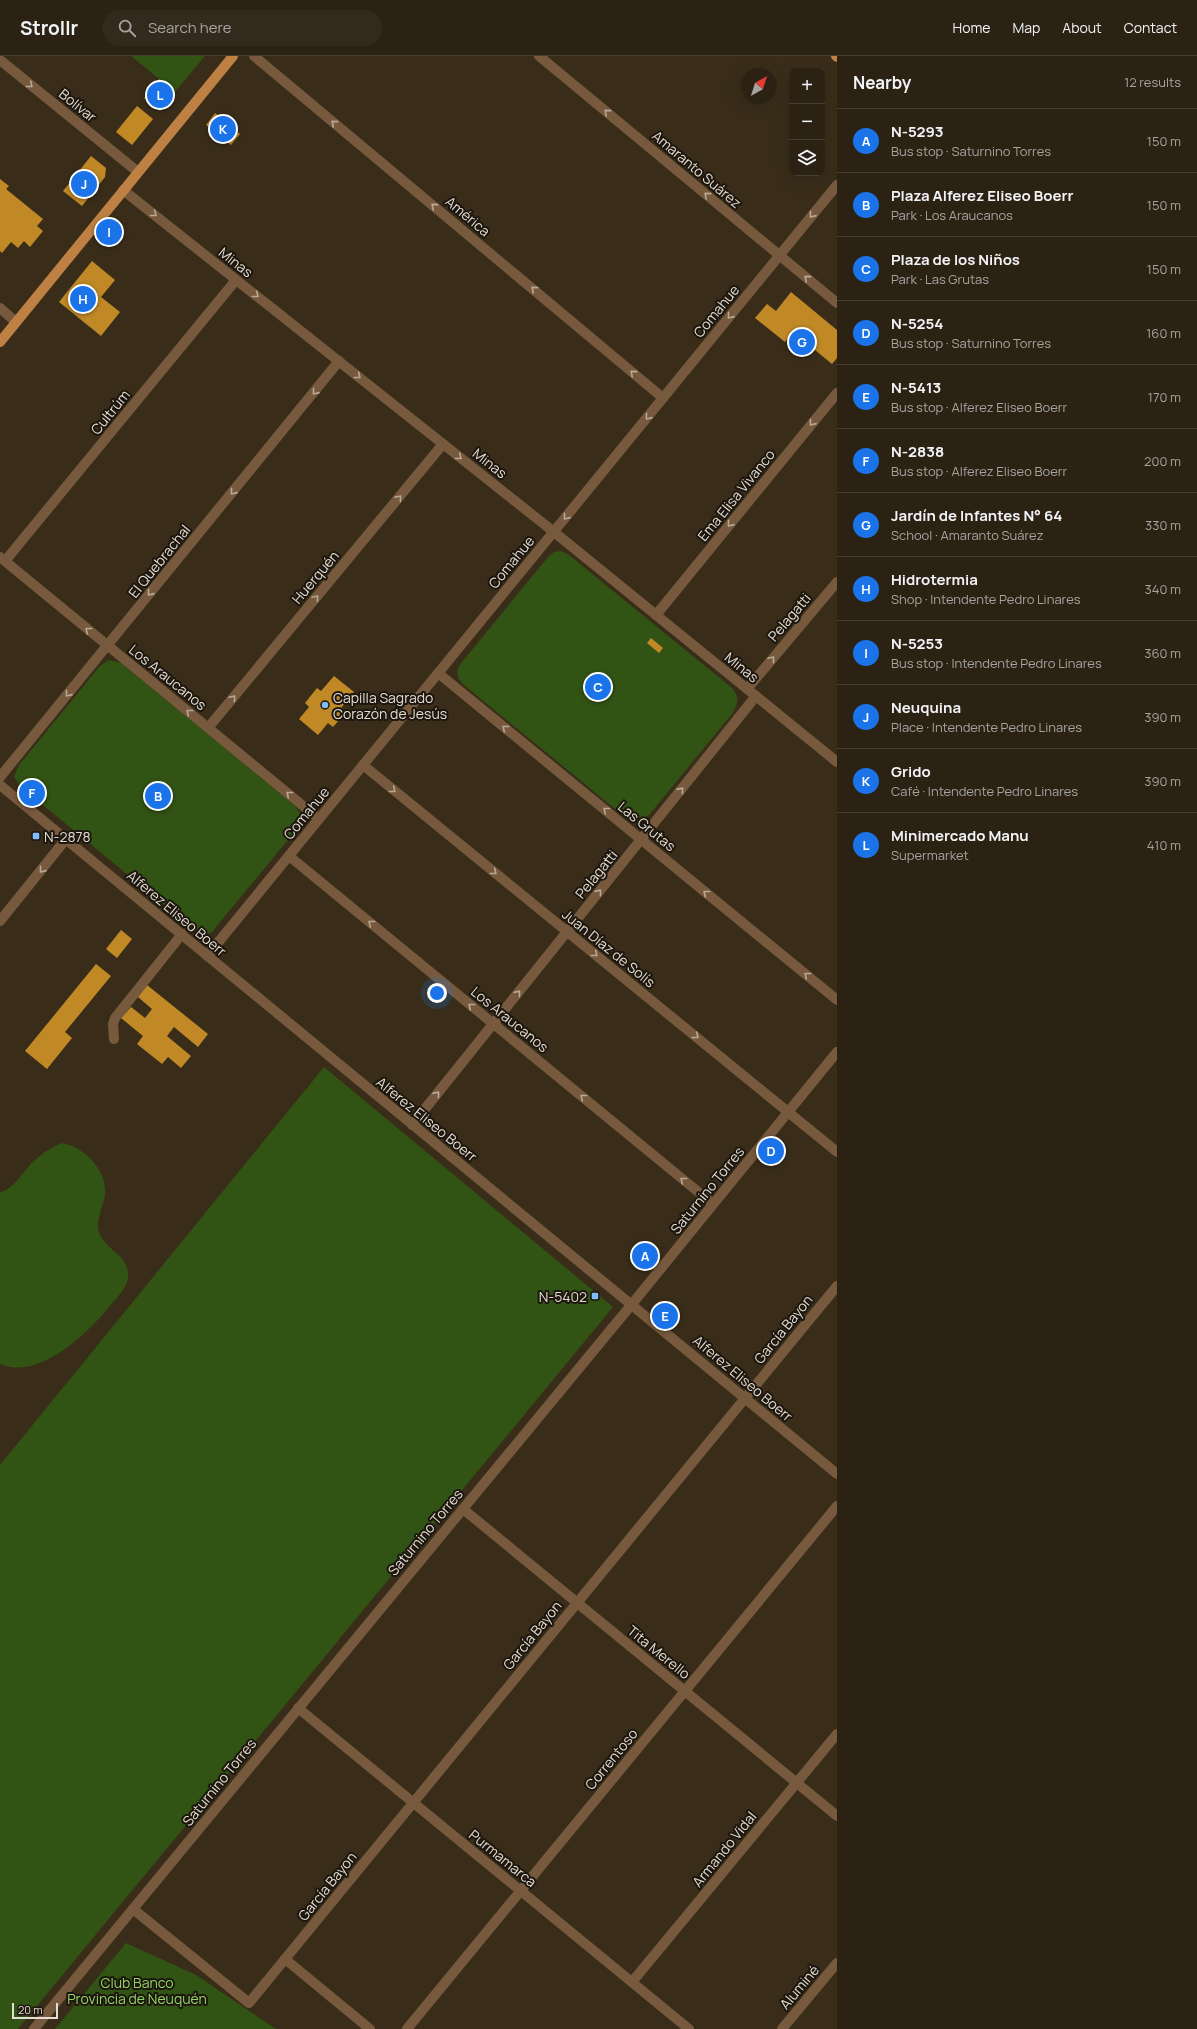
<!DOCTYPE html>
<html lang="en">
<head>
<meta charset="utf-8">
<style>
  body { margin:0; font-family:Manrope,sans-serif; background:#332a1d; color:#f1f3f6 }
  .controls { position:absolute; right:12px; top:12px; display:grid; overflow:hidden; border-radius:8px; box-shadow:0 4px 16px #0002 }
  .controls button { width:36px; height:36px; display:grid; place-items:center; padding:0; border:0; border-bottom:1px solid #473f34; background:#2b2214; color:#f1f3f6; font:20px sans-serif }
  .compass { position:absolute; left:741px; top:12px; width:36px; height:36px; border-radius:50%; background:#2b2214; box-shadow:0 4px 16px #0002; rotate:39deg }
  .scale { position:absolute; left:12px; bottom:10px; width:46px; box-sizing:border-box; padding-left:4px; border:2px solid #e4dcd0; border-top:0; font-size:11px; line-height:14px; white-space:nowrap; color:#e4dcd0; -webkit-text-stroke:3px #1c160e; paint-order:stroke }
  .you { position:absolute; left:437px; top:937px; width:14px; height:14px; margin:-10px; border:3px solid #fff; border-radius:50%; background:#1a73e8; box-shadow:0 0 0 6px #1a73e833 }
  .badge { display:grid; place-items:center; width:26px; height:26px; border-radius:50%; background:#1a73e8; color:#fff; font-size:13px; font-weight:700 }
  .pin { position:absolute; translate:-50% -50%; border:2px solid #fff; box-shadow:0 1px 4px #0006 }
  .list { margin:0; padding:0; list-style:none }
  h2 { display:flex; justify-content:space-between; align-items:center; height:52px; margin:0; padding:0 16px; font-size:17px }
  h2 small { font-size:13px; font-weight:400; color:#a6a4a0 }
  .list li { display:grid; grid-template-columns:26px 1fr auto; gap:12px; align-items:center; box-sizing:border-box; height:64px; padding:0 16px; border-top:1px solid #473f34 }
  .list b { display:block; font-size:15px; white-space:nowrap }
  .list p { margin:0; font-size:13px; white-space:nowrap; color:#a6a4a0 }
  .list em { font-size:13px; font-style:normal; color:#a6a4a0 }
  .icon { flex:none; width:22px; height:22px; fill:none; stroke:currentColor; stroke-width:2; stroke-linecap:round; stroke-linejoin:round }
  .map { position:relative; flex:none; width:837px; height:1973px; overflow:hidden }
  header { display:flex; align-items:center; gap:24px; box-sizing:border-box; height:56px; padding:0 20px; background:#2b2214; border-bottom:1px solid #473f34 }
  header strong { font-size:19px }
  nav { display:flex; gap:22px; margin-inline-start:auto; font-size:14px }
  .search { width:280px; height:36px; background:#332a1d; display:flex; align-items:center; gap:10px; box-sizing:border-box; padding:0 14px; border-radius:22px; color:#a6a4a0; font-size:15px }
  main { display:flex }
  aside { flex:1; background:#2b2214 }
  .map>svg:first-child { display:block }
</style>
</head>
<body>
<header>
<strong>Strollr</strong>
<div class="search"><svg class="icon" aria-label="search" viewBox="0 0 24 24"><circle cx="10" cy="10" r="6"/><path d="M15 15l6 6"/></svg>Search here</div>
<nav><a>Home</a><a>Map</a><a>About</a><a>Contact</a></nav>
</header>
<main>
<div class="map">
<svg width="837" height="1973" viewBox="0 0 837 1973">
  <rect width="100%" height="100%" fill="#392d1a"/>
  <g fill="#315314">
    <path d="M131,0H205L175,36Z"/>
    <path d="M561,495L569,499L732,632C740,641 738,649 732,658L649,759L638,766L625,761L465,630C456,622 455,615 462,606L548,501L554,496Z"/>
    <path d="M109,604L121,607L294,749L302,760L297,773L211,877L202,878L195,874L21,731L14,721L19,709L100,610Z"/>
    <path d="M324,1011L613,1251L18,1973H0V1409Z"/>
    <path d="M61,1087C84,1090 107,1114 105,1138C104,1150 95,1164 99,1176C106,1197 134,1199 127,1226C124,1235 115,1244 109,1251C87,1278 38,1325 0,1308V1137C17,1130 22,1116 34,1105C42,1097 51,1092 61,1087Z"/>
    <path d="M126,1887L196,1919L276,1973H55Z"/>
  </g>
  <g fill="#c18926">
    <path d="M159,23L175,36L160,55L144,42Z"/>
    <path d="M137,50L153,63L132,89L116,76Z"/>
    <path d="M215,57L240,78L231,89L206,69Z"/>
    <path d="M91,100L106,112L105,121L82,150L63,135Z"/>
    <path d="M0,123L9,130L6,133L43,163L37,170L43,175L30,191L24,185L18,192L11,186L2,197L0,195Z"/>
    <path d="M92,205L115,224L101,241L120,256L101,280L59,246Z"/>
    <path d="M791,236L837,274V302L832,308L793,276L785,286L755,262L767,248L776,255Z"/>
    <path d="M651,582L663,592L659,597L647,587Z"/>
    <path d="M334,620L354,636L341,652L346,656L333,671L328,667L318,679L299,663L309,651L305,647L317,632L321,635Z"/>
    <path d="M121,874L132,883L117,902L106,893Z"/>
    <path d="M96,908L111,920L65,976L72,982L47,1013L25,995Z"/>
    <path d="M147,929L208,978L198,991L174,971L167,980L191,1000L181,1012L168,1001L162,1008L137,988L143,980L121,962L131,951L145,962L152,953L138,941Z"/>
  </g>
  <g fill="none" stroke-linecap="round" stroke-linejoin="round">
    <g stroke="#775a3d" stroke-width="10">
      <path d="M254,0L663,342"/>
      <path d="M539,0L837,247"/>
      <path d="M0,4L138,116"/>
      <path d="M123,134L554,476L837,706"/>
      <path d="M0,252L16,266"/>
      <path d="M0,501L319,763"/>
      <path d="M5,505L236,224"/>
      <path d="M656,559L837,337"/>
      <path d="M438,617L837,944"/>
      <path d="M747,633L837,526"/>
      <path d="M208,672L443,388"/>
      <path d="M363,709L837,1096"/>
      <path d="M0,721L339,305"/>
      <path d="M0,729L837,1418"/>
      <path d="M289,800L713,1148"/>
      <path d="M0,865L66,783"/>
      <path d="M207,900L837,129"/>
      <path d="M114,983L113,968L115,962L182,878"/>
      <path d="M412,1069L756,640"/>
      <path d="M463,1453L837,1760"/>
      <path d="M298,1652L689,1973"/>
      <path d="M133,1853L249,1947L837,1230"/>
      <path d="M285,1903L370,1973"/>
      <path d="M632,1926L837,1678"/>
      <path d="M34,1973L632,1248L837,996"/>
      <path d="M407,1973L837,1450"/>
      <path d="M782,1973L837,1907"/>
    </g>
    <g stroke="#be8143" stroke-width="10">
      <path d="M836,0L837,1"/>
      <path d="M0,286L233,0"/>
    </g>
  </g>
  <defs><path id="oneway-chevron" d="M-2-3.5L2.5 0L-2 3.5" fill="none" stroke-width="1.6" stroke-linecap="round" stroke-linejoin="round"/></defs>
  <g stroke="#b8a895">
    <use href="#oneway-chevron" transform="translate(30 29) rotate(39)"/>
    <use href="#oneway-chevron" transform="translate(607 56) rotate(-140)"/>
    <use href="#oneway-chevron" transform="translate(334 67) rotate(-140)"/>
    <use href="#oneway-chevron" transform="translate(707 139) rotate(-140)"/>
    <use href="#oneway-chevron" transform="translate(434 150) rotate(-140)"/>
    <use href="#oneway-chevron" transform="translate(154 158) rotate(38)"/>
    <use href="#oneway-chevron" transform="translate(812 159) rotate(129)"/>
    <use href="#oneway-chevron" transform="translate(807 222) rotate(-140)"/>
    <use href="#oneway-chevron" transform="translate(534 233) rotate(-140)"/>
    <use href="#oneway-chevron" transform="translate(256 239) rotate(38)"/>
    <use href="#oneway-chevron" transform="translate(730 260) rotate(129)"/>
    <use href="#oneway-chevron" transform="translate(633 317) rotate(-140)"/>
    <use href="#oneway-chevron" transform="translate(358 320) rotate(38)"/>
    <use href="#oneway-chevron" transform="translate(315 336) rotate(129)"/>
    <use href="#oneway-chevron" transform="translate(648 361) rotate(129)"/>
    <use href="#oneway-chevron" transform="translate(812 367) rotate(129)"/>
    <use href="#oneway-chevron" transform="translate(459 401) rotate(38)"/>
    <use href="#oneway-chevron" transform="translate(233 436) rotate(129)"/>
    <use href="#oneway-chevron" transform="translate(399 442) rotate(-50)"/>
    <use href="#oneway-chevron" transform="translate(566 461) rotate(129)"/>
    <use href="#oneway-chevron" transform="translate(730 468) rotate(129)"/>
    <use href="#oneway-chevron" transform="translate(150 537) rotate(129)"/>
    <use href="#oneway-chevron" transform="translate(316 542) rotate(-50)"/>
    <use href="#oneway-chevron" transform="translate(88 574) rotate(-141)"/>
    <use href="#oneway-chevron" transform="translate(772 603) rotate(-50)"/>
    <use href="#oneway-chevron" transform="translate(68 638) rotate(129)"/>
    <use href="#oneway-chevron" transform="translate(233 642) rotate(-50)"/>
    <use href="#oneway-chevron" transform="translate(189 656) rotate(-141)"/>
    <use href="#oneway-chevron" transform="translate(505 672) rotate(-141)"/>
    <use href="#oneway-chevron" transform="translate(393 734) rotate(39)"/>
    <use href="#oneway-chevron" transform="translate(681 734) rotate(-51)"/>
    <use href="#oneway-chevron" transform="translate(289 738) rotate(-141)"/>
    <use href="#oneway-chevron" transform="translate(606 754) rotate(-141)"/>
    <use href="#oneway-chevron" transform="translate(42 814) rotate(129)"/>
    <use href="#oneway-chevron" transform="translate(494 816) rotate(39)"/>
    <use href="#oneway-chevron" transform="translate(599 836) rotate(-51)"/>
    <use href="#oneway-chevron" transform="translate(706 837) rotate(-141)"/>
    <use href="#oneway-chevron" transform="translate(371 867) rotate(-141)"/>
    <use href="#oneway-chevron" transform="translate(595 898) rotate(39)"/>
    <use href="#oneway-chevron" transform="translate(807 919) rotate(-141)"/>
    <use href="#oneway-chevron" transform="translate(518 937) rotate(-51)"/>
    <use href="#oneway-chevron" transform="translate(471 950) rotate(-141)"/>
    <use href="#oneway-chevron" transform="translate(696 980) rotate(39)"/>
    <use href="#oneway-chevron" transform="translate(437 1038) rotate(-51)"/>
    <use href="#oneway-chevron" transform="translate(583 1041) rotate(-141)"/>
    <use href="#oneway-chevron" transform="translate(683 1124) rotate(-141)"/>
  </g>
  <g fill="#7ebdf9" stroke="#1c160e" stroke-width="1.5">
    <circle cx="325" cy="649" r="4"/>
    <rect x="32" y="776" width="8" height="8" rx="2"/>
    <rect x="591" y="1236" width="8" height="8" rx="2"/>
  </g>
  <g text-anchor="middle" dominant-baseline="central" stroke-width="4" stroke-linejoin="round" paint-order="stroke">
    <g font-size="14" fill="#e4dcd0" stroke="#1c160e">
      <text transform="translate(78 49) rotate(39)">Bolívar</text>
      <text transform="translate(697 113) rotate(40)">Amaranto Suárez</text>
      <text transform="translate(468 160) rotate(40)">América</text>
      <text transform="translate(236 206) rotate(38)">Minas</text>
      <text transform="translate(716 255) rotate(-51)">Comahue</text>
      <text transform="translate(110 356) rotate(-51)">Cultrúm</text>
      <text transform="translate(490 407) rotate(38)">Minas</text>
      <text transform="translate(736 439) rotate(-51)">Ema Elisa Vivanco</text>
      <text transform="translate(159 505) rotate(-51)">El Quebrachal</text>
      <text transform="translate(511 506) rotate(-51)">Comahue</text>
      <text transform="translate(315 521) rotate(-50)">Huerquén</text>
      <text transform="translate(789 561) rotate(-50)">Pelagatti</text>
      <text transform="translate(742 611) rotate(39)">Minas</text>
      <text transform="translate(168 621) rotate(39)">Los Araucanos</text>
      <text transform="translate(306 757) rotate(-51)">Comahue</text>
      <text transform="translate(647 770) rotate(39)">Las Grutas</text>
      <text transform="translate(596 818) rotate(-51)">Pelagatti</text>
      <text transform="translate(177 857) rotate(40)">Alferez Eliseo Boerr</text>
      <text transform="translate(609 892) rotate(39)">Juan Díaz de Solís</text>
      <text transform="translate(510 963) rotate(39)">Los Araucanos</text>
      <text transform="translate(427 1063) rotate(39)">Alferez Eliseo Boerr</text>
      <text transform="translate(707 1134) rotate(-51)">Saturnino Torres</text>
      <text transform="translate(783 1273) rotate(-51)">García Bayon</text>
      <text transform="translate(743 1322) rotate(40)">Alferez Eliseo Boerr</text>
      <text transform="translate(425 1476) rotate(-50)">Saturnino Torres</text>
      <text transform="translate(532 1579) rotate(-51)">García Bayon</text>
      <text transform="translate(659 1596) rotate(39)">Tita Merello</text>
      <text transform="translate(611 1703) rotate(-51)">Correntoso</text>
      <text transform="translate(219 1726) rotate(-51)">Saturnino Torres</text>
      <text transform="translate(724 1793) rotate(-51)">Armando Vidal</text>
      <text transform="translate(503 1802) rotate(39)">Purmamarca</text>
      <text transform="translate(327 1830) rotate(-51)">García Bayon</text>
      <text transform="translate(799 1931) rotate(-50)">Aluminé</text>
    </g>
    <g font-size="14" fill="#e4dcd0" stroke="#1c160e" text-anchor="start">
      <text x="333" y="641">Capilla Sagrado<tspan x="333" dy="16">Corazón de Jesús</tspan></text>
      <text x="44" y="780">N-2878</text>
      <text x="587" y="1240" text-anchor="end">N-5402</text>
    </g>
    <g font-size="14" fill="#93d465" stroke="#1c160e">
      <text x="137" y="1926">Club Banco<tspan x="137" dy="16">Provincia de Neuquén</tspan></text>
    </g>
  </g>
</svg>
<div class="controls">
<button>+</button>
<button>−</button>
<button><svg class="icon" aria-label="layers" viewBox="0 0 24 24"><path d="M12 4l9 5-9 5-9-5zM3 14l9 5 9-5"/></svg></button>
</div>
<svg class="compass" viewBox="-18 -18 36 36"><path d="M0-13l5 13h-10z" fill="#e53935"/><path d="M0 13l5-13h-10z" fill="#a6a4a0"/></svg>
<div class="scale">20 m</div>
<div class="you"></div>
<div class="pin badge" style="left:645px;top:1200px">A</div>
<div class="pin badge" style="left:158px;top:740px">B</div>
<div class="pin badge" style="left:598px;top:631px">C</div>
<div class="pin badge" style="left:771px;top:1095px">D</div>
<div class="pin badge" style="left:665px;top:1260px">E</div>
<div class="pin badge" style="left:32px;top:737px">F</div>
<div class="pin badge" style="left:802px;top:286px">G</div>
<div class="pin badge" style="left:83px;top:243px">H</div>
<div class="pin badge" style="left:109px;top:176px">I</div>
<div class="pin badge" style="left:84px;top:128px">J</div>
<div class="pin badge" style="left:223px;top:73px">K</div>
<div class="pin badge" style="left:160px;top:39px">L</div>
</div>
<aside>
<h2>Nearby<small>12 results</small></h2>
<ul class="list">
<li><span class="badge">A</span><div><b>N-5293</b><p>Bus stop · Saturnino Torres</p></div><em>150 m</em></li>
<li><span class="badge">B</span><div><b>Plaza Alferez Eliseo Boerr</b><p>Park · Los Araucanos</p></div><em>150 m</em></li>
<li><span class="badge">C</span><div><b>Plaza de los Niños</b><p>Park · Las Grutas</p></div><em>150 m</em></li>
<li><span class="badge">D</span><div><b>N-5254</b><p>Bus stop · Saturnino Torres</p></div><em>160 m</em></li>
<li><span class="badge">E</span><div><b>N-5413</b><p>Bus stop · Alferez Eliseo Boerr</p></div><em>170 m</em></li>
<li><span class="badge">F</span><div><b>N-2838</b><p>Bus stop · Alferez Eliseo Boerr</p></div><em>200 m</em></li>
<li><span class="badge">G</span><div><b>Jardín de Infantes N° 64</b><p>School · Amaranto Suárez</p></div><em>330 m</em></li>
<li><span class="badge">H</span><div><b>Hidrotermia</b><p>Shop · Intendente Pedro Linares</p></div><em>340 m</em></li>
<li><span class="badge">I</span><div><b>N-5253</b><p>Bus stop · Intendente Pedro Linares</p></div><em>360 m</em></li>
<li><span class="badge">J</span><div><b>Neuquina</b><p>Place · Intendente Pedro Linares</p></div><em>390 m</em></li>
<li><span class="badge">K</span><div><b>Grido</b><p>Café · Intendente Pedro Linares</p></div><em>390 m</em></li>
<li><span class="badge">L</span><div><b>Minimercado Manu</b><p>Supermarket</p></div><em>410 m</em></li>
</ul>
</aside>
</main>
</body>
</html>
